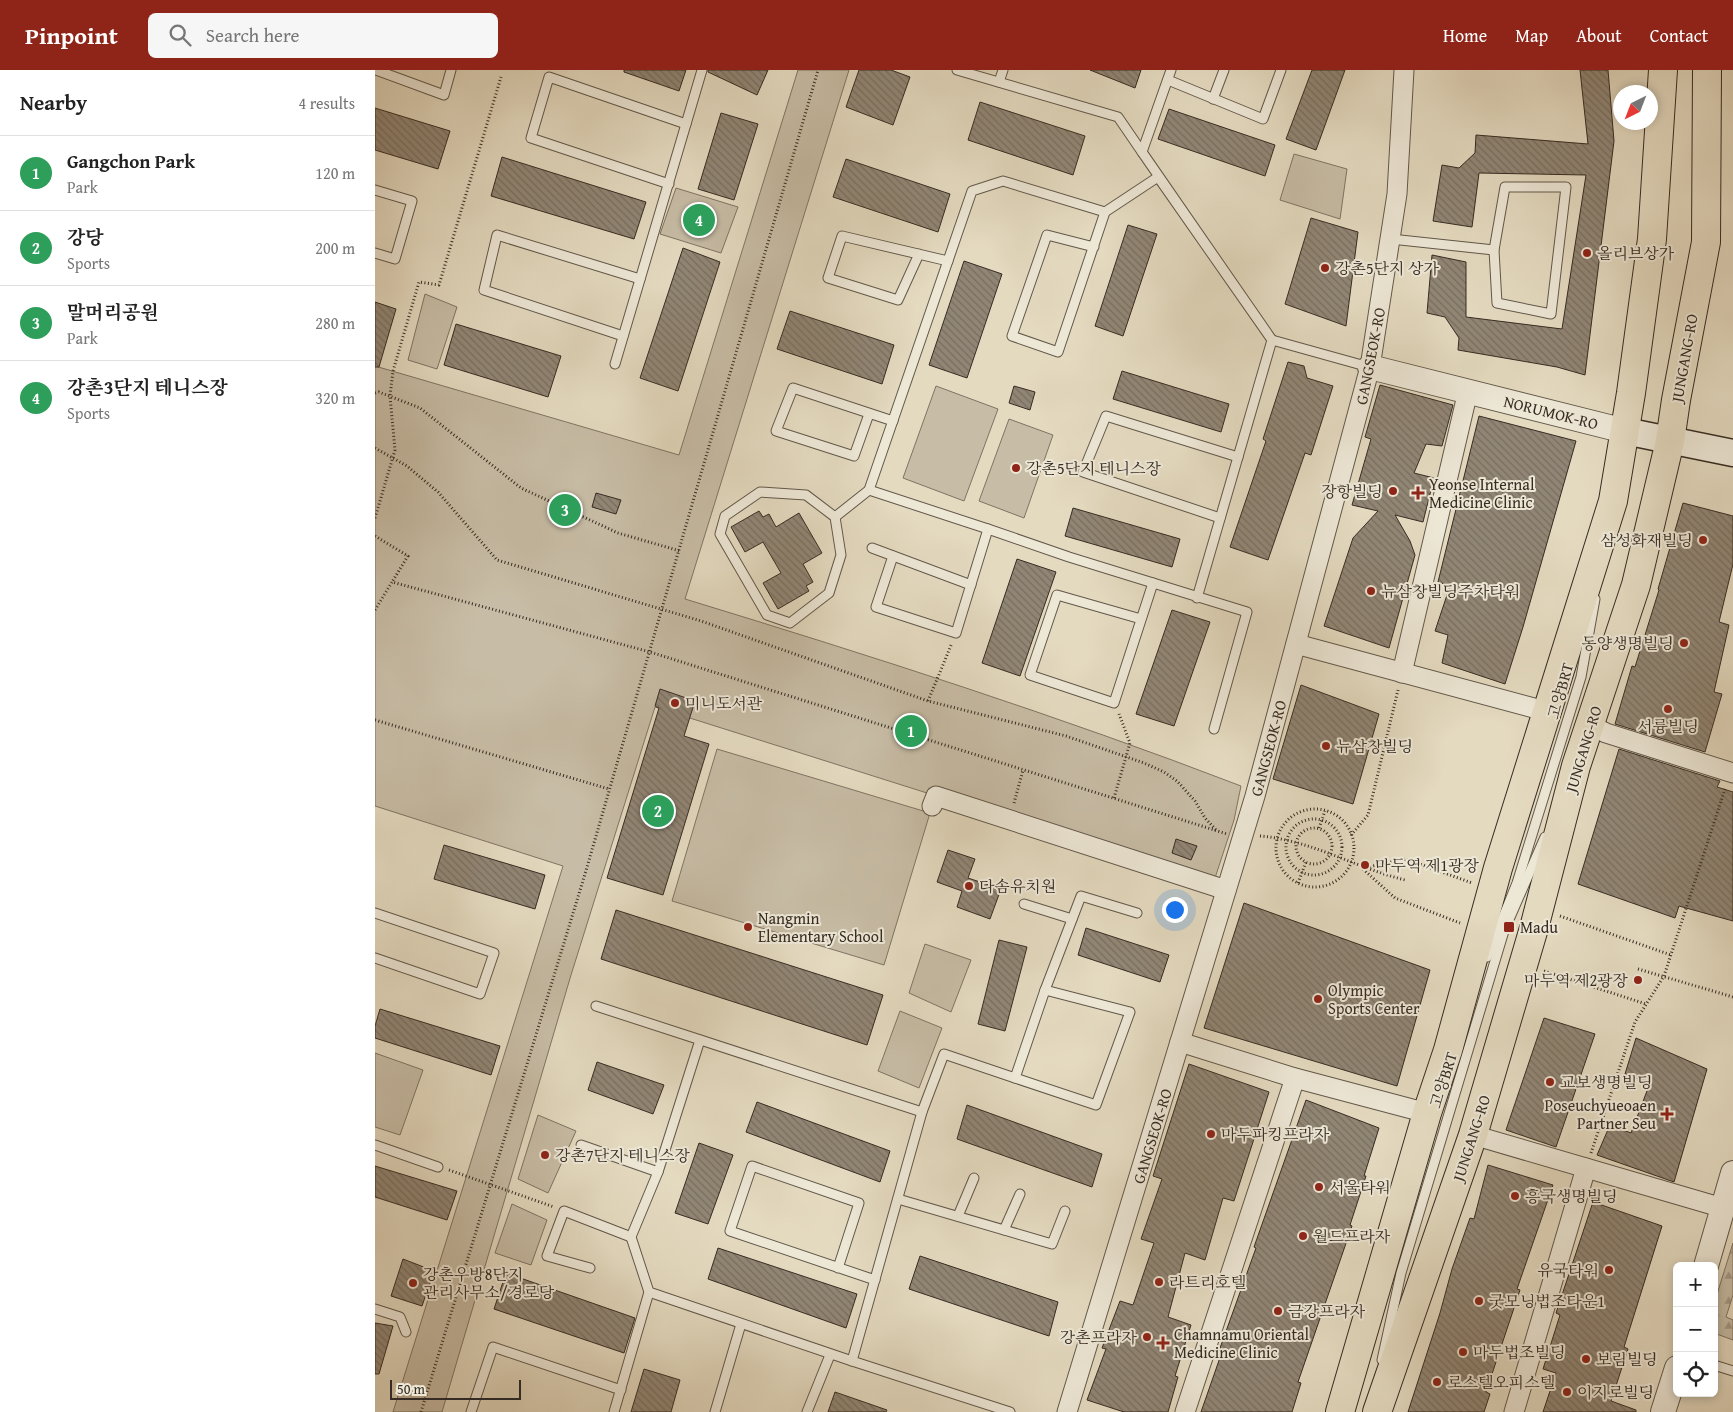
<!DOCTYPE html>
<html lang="en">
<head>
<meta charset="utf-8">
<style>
  body { margin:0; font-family:"Gentium Book Plus","Noto Serif KR",serif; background:#f6f6f6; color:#222 }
  .controls { position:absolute; right:15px; bottom:15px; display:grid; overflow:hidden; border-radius:8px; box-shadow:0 2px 8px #0003 }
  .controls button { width:45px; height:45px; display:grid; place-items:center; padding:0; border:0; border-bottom:1px solid #e0e0e0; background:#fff; color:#222; font:25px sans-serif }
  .compass { position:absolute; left:1238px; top:15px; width:45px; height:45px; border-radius:50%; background:#fff; box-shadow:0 2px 8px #0003; rotate:222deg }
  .scale { position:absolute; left:15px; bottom:12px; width:131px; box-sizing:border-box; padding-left:5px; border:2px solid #372c23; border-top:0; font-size:14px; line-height:18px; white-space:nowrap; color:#372c23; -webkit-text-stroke:4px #ede7d6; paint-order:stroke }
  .you { position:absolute; left:799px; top:839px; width:18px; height:18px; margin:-12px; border:4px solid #fff; border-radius:50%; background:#1a73e8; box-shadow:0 0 0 8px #1a73e833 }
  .badge { display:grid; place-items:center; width:32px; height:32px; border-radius:50%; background:#8f2418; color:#fff; font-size:16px; font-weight:700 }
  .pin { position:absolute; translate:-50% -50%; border:2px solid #fff; box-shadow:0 1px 5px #0006 }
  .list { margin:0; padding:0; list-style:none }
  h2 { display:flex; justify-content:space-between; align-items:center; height:65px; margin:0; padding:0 20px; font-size:21px }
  h2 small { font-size:16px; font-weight:400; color:#767676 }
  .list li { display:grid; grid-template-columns:32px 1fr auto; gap:15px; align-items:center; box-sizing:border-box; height:75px; padding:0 20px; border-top:1px solid #e0e0e0 }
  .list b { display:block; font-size:19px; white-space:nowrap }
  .list p { margin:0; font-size:16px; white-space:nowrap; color:#767676 }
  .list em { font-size:16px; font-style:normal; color:#767676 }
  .icon { flex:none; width:28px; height:28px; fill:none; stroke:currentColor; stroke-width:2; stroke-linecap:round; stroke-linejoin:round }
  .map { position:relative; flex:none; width:1358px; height:1342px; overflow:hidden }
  header { display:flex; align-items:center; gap:30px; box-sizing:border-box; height:70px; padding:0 25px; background:#8f2418; color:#fff }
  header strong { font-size:24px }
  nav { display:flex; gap:28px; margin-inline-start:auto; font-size:18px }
  .search { width:350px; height:45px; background:#f6f6f6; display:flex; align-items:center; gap:12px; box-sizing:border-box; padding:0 18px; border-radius:8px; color:#767676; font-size:19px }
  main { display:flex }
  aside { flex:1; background:#fff }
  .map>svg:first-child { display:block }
</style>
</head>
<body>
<header>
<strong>Pinpoint</strong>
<div class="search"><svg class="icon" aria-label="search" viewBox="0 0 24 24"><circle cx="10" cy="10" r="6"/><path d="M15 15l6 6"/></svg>Search here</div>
<nav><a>Home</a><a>Map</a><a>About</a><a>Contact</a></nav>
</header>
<main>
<aside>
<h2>Nearby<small>4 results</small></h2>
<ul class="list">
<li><span class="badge" style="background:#2e9e5b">1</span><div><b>Gangchon Park</b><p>Park</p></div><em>120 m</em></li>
<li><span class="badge" style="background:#2e9e5b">2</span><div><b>강당</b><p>Sports</p></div><em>200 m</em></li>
<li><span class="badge" style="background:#2e9e5b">3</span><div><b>말머리공원</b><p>Park</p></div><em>280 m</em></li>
<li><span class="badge" style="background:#2e9e5b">4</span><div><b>강촌3단지 테니스장</b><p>Sports</p></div><em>320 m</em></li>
</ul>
</aside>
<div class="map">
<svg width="1358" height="1342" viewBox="0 0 1358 1342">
  <defs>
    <pattern id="forest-firs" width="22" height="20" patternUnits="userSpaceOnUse" patternTransform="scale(1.25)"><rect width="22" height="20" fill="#c7bca5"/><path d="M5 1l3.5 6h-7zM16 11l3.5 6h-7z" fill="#a29986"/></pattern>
    <pattern id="building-back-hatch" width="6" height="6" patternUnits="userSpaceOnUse" patternTransform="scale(1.25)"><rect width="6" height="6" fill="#918675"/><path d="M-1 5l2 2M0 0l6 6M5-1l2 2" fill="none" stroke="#776e60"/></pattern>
  </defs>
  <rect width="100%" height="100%" fill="#e4dac0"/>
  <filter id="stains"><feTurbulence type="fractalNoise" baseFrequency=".004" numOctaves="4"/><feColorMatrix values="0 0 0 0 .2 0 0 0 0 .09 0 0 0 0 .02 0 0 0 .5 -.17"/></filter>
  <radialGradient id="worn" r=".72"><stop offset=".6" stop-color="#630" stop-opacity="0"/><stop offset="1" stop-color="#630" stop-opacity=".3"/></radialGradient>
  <path fill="url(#forest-firs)" stroke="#7f7464" d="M1358,1173V1225L1351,1247L1358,1250V1270L1339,1263V1234Z"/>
  <g fill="#c7bca5" stroke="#7f7464">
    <path d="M423,0H474L310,529C497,586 684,646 866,716L859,750L840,808L554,718L552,723L280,637L196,905L67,1342H18L188,796L0,736V296L304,385Z"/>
    <path d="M919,84L972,99L965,149L905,130Z"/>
    <path d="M301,118L363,137L346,183L285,164Z"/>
    <path d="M50,224L82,237L62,299L33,290Z"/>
    <path d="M561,316L623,339L589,431L528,408Z"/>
    <path d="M634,349L678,365L649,448L604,431Z"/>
    <path d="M342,679L555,743L509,895L297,831Z"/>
    <path d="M550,874L596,890L576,942L534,923Z"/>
    <path d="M525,941L567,958L544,1018L503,1001Z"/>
    <path d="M0,983L48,1000L25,1065L0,1057Z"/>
    <path d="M163,1045L201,1061L173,1123L143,1109Z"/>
    <path d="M137,1134L172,1150L156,1195L120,1183Z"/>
  </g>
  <g fill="url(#building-back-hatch)" stroke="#372c23">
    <path d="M249,0H311L304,21L249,2Z"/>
    <path d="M333,0H393L382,25L333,2Z"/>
    <path d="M484,0H516L535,7L518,55L471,37Z"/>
    <path d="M715,0H766L760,18Z"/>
    <path d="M937,0H970L941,80L911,69Z"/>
    <path d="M1205,0H1233L1239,71L1210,305L1182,297L1083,280L1084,268L1070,247L1052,243L1057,185L1091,192V247L1187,259L1211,105L1104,103L1097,157L1058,151L1067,95L1084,98L1100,83L1101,65L1213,74Z"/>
    <path d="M605,32L710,66L698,105L593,70Z"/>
    <path d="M0,38L75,61L63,99L0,80Z"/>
    <path d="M794,39L900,75L890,106L783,69Z"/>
    <path d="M346,43L383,54L359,130L323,119Z"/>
    <path d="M127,87L271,132L259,169L116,126Z"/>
    <path d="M471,89L575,124L563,162L458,127Z"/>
    <path d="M936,148L983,162L971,256L910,234Z"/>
    <path d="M753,155L782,164L748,266L720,256Z"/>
    <path d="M308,178L345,192L303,321L265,308Z"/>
    <path d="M589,191L627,204L592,308L554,295Z"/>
    <path d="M0,232L21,239L4,297H0Z"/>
    <path d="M415,241L519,275L507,314L402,279Z"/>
    <path d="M81,254L186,286L173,327L69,295Z"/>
    <path d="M913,292L929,296L932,308L958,316L936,385L930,383L893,490L855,477L891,371L888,369Z"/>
    <path d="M747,301L854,334L846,362L738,329Z"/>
    <path d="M1005,315L1078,335L1067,376L1051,374L1039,403L1059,408L1048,452L1020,445L1035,471L1040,485L1014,578L949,556L978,468L1003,441L977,435L996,369L990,367Z"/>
    <path d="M639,316L660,322L655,340L634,333Z"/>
    <path d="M1104,346L1201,371L1148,557L1130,614L1067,593L1073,565L1060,561L1075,516L1063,512Z"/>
    <path d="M221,423L246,430L241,444L217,437Z"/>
    <path d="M1308,433L1358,446V494L1344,552L1354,555L1339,622L1347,624L1330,682L1240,654L1257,596L1260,597L1284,520L1283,519Z"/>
    <path d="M698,438L805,469L797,497L690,466Z"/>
    <path d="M384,441L388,447L394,444L401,457L424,443L447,483L428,494L438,512L431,516L434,521L403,539L388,513L406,503L388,472L370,482L356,457Z"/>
    <path d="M642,489L681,502L645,606L607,593Z"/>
    <path d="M797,540L835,552L799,656L761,644Z"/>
    <path d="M926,615L1004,644L978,734L898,709Z"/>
    <path d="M285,619L320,631L309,666L334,674L288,825L232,808L284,638L280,636Z"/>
    <path d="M1244,679L1345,711L1342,717L1358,722V851L1304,836L1300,848L1203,814Z"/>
    <path d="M801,769L822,776L816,790L797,783Z"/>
    <path d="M69,775L170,805L160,839L59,809Z"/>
    <path d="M573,780L600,789L593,808L626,819L615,849L582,837L587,821L562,812Z"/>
    <path d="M869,833L1055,900L1022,1016L829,958Z"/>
    <path d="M241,840L508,925L492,975L226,889Z"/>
    <path d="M711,858L794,885L785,912L703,885Z"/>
    <path d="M624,870L652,877L630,961L603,954Z"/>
    <path d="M5,939L125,976L116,1005L0,968V956Z"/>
    <path d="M1169,948L1220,964L1181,1077L1131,1060Z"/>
    <path d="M1261,968L1332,999L1299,1112L1222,1085L1235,1055L1256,1063L1275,1013L1250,1004Z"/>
    <path d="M222,992L289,1015L278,1044L213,1020Z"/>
    <path d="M814,994L894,1022L859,1131L848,1128L830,1190L810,1183L793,1247L816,1255L800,1306L803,1307L793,1342H749L712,1330L731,1279L727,1278L745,1231L758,1235L779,1173L766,1169L787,1109L778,1106Z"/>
    <path d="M931,1030L1004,1058L989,1106H991L975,1155L977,1156L923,1312L926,1313L917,1342H826L848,1279L845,1278L881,1178L879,1177Z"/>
    <path d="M382,1032L515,1081L505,1112L371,1062Z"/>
    <path d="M592,1035L727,1084L717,1117L582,1069Z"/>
    <path d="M324,1073L358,1085L333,1154L300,1143Z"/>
    <path d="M1113,1095L1178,1115L1142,1219L1145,1220L1111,1322L1115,1324L1109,1342H1033L1065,1243L1077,1199L1095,1148L1099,1149Z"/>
    <path d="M0,1096L82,1121L72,1150L0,1127Z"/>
    <path d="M1218,1132L1287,1156L1249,1277L1253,1279L1236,1331L1261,1340V1342H1168L1181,1303L1168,1299L1185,1245L1181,1243Z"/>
    <path d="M343,1178L482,1224L471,1258L333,1209Z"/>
    <path d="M545,1186L683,1232L674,1266L534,1219Z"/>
    <path d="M28,1189L59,1201L47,1236L16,1226Z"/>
    <path d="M131,1203L260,1248L249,1283L119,1239Z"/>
    <path d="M0,1253L18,1256L4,1304H0Z"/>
    <path d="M269,1299L305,1310L296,1342H256Z"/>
    <path d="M460,1322L512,1340L511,1342H453Z"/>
  </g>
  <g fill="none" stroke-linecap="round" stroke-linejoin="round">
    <g stroke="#62584a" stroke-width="11">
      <g id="service">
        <path d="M1,0L69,25L76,0"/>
        <path d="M582,0L743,47L767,82"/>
        <path d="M793,10L888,49L906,0"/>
        <path d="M624,12L628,0"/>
        <path d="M838,29L849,0"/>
        <path d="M294,114L156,68L174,7L311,54"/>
        <path d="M1130,117H1191L1176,244L1122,233L1119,180Z"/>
        <path d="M0,120L37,131L20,189L0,183"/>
        <path d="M1016,169L1119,180"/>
        <path d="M719,177L672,165L637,266L683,282L730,142L783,107L897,270L767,82L796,0"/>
        <path d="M544,184L523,230L453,208L467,166L573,191"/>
        <path d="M248,266L109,220L122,165L265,209"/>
        <path d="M240,294L327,0"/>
        <path d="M494,344L479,386L401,361L418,318L518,351"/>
        <path d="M385,422L431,425L460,447L466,485L454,523L415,553L392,545L345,464L350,446Z"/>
        <path d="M460,447L494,420"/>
        <path d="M845,448L708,402L731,346L863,387"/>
        <path d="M613,459L494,420L597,121L628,111L730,142"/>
        <path d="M497,478L596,515"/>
        <path d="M518,486L501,537L581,563L613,459L694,487L872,542L839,659"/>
        <path d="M822,528L897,270L994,297"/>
        <path d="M766,549L682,525L655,605L739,633L778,513"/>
        <path d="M649,834L697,849"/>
        <path d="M0,843L119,883L105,924L0,888"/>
        <path d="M1112,887L1142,813L1206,607L1220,529"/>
        <path d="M221,936L547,1042"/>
        <path d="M325,970L283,1102L256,1167L274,1222L477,1291"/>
        <path d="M640,1008L721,1035L755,942L670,920"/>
        <path d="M0,1075L63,1097"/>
        <path d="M206,1075L283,1102"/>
        <path d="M523,1129L677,1174L690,1141"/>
        <path d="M583,1146L599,1108"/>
        <path d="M629,1160L645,1124"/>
        <path d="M215,1198L172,1186L189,1141L256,1167"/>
        <path d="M463,1198L484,1133L377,1096L355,1161L500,1210"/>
        <path d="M0,1239L25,1247L31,1262"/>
        <path d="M1007,1290L1026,1203L1129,861L1170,767"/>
        <path d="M1339,1295L1358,1301"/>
        <path d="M96,1342L118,1277L246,1320"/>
        <path d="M239,1342L274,1222"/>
        <path d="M340,1342L366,1254"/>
        <path d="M432,1342L455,1285"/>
        <path d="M635,1342L477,1291L547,1042L569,984L640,1008L670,920L706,826L762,843"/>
      </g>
    </g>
    <g stroke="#62584a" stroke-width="21">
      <g id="minor">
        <path d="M921,574L1170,641"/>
        <path d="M1027,603L1093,321"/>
        <path d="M1215,655L1231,663L1358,703"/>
        <path d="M557,736L561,726L851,820"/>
        <path d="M805,972L920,1008L1052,1043"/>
        <path d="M1098,1065L1348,1138"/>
        <path d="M692,1342L880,726L995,297L1022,124L1029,0"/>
        <path d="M810,1342L920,1008"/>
        <path d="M1139,1342L1211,1098"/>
      </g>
    </g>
    <g stroke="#62584a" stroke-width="26">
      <g id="tertiary">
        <path d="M995,297L1250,361"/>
        <path d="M1331,1196L1358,1103"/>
        <path d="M1288,1342L1302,1298"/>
      </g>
    </g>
    <g stroke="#372c23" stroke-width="29">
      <path id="secondary" d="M1250,361L1358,383"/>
    </g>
    <g stroke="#372c23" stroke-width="30">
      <g id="primary">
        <path d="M965,1342L1052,1043L1073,980L1123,798L1238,431L1256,323L1277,169L1288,0"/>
        <path d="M1002,1342L1098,1065L1159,858L1201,696L1261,515L1295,371L1301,330L1331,172L1332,0"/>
      </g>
    </g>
    <g stroke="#372c23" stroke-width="3" stroke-dasharray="1 2.5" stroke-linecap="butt">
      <path d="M0,323L4,322L45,338L146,418L243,463L305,481"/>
      <path d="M0,378L32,396L63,422L122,490L326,551L553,631L691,666L769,693L789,702L802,711L820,731L830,748L842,761"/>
      <path d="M0,448L20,380L15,326L18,301L44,212L64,215L126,7"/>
      <path d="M0,466L33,486L17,512"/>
      <path d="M0,540L17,512L275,582L852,764"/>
      <path d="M553,631L577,573"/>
      <path d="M0,650L234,719"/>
      <path d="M739,728L755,673L744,644"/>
      <path d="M639,733L648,700"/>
      <circle cx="940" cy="778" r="39"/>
      <circle cx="939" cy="777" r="28"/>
      <circle cx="939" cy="776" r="18"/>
      <path d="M944,758L950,741"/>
      <path d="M976,765L993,745L1023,620"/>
      <path d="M885,766C936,770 981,798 1030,810"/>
      <path d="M988,798L1031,789L1097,813"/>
      <path d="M988,799L1020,828L1085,853"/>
      <path d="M923,813L931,792"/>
      <path d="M1185,846L1296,885"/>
      <path d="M1263,899L1358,927"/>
      <path d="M1169,901L1271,934"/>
      <path d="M1216,1083L1260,952L1289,906L1350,719"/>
      <path d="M74,1100L179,1137"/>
      <path d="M46,1342L210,804L443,0"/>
    </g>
    <use href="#service" stroke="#ede7d6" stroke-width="9"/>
    <use href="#minor" stroke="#ede7d6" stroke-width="19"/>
    <use href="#tertiary" stroke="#ede7d6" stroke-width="24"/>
    <use href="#secondary" stroke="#ede7d6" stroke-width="26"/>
    <use href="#primary" stroke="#e4dac0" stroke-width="28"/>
  </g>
  <g fill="#8f2418" stroke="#ede7d6" stroke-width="2">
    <circle cx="1212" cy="183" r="5"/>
    <circle cx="950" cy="198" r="5"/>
    <circle cx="641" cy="398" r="5"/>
    <circle cx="1018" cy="421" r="5"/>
    <path d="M1040.5 415.5h5v5h5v5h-5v5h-5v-5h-5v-5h5z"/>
    <circle cx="1328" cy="470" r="5"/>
    <circle cx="996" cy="521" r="5"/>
    <circle cx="1309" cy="573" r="5"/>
    <circle cx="300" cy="633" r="5"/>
    <circle cx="1293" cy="639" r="5"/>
    <circle cx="951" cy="676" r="5"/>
    <circle cx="990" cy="795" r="5"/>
    <circle cx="594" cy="816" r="5"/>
    <circle cx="373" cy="857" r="5"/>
    <rect x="1128" y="851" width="12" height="12" rx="2.5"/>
    <circle cx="1263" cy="910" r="5"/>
    <circle cx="943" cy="929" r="5"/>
    <circle cx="1175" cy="1012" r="5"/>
    <path d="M1289.5 1036.5h5v5h5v5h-5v5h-5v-5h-5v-5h5z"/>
    <circle cx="836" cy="1064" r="5"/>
    <circle cx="170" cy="1085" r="5"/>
    <circle cx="944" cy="1117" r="5"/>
    <circle cx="1140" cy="1126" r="5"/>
    <circle cx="928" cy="1166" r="5"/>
    <circle cx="1234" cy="1200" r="5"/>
    <circle cx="784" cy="1212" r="5"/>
    <circle cx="38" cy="1213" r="5"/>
    <circle cx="1104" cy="1231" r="5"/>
    <circle cx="903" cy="1241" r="5"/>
    <circle cx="772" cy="1267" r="5"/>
    <path d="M785.5 1265.5h5v5h5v5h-5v5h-5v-5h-5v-5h5z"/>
    <circle cx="1088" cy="1282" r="5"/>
    <circle cx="1211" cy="1289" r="5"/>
    <circle cx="1062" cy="1312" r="5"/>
    <circle cx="1192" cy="1322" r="5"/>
  </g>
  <g text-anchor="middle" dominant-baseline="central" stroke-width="4" stroke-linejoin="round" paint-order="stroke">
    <g font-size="16" fill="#372c23" stroke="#ede7d6" text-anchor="start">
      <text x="1222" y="183">올리브상가</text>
      <text x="960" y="198">강촌5단지 상가</text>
      <text x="651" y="398">강촌5단지 테니스장</text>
      <text x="1054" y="414">Yeonse Internal<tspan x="1054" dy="18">Medicine Clinic</tspan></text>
      <text x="1008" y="421" text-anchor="end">장항빌딩</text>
      <text x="1318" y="470" text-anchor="end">삼성화재빌딩</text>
      <text x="1006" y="521">뉴삼창빌딩주차타워</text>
      <text x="1299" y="573" text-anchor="end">동양생명빌딩</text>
      <text x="310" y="633">미니도서관</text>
      <text x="1293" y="656" text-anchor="middle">서륭빌딩</text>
      <text x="961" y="676">뉴삼창빌딩</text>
      <text x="1000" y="795">마두역 제1광장</text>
      <text x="604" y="816">다솜유치원</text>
      <text x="383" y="848">Nangmin<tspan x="383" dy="18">Elementary School</tspan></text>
      <text x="1145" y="857">Madu</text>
      <text x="1253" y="910" text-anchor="end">마두역 제2광장</text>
      <text x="953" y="920">Olympic<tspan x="953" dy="18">Sports Center</tspan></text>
      <text x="1185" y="1012">교보생명빌딩</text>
      <text x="1281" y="1035" text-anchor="end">Poseuchyueoaen<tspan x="1281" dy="18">Partner Seu</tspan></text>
      <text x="846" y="1064">마두파킹프라자</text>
      <text x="180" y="1085">강촌7단지 테니스장</text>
      <text x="954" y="1117">서울타워</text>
      <text x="1150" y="1126">흥국생명빌딩</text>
      <text x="938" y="1166">월드프라자</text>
      <text x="1224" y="1200" text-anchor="end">유국타워</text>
      <text x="48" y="1204">강촌우방8단지<tspan x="48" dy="18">관리사무소/경로당</tspan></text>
      <text x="794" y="1212">라트리호텔</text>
      <text x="1114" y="1231">굿모닝법조타운1</text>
      <text x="913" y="1241">금강프라자</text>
      <text x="799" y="1264">Chamnamu Oriental<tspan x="799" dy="18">Medicine Clinic</tspan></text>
      <text x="762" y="1267" text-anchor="end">강촌프라자</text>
      <text x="1098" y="1282">마두법조빌딩</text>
      <text x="1221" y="1289">보림빌딩</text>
      <text x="1072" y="1312">로스텔오피스텔</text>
      <text x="1202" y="1322">이지로빌딩</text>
    </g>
    <g font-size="16" fill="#372c23" stroke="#ede7d6">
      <text transform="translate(995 286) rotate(-79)">GANGSEOK-RO</text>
      <text transform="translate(1309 288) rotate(-80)">JUNGANG-RO</text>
      <text transform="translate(1176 342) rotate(14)">NORUMOK-RO</text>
      <text transform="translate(1185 621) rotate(-75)">고양BRT</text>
      <text transform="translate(893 678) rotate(-75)">GANGSEOK-RO</text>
      <text transform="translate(1208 679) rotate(-73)">JUNGANG-RO</text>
      <text transform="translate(1068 1010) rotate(-73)">고양BRT</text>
      <text transform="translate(777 1066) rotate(-73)">GANGSEOK-RO</text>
      <text transform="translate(1096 1068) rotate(-72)">JUNGANG-RO</text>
    </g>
  </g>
  <rect width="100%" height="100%" filter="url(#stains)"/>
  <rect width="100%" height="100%" fill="url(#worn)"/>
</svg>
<div class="controls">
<button>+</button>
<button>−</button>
<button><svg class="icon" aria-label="locate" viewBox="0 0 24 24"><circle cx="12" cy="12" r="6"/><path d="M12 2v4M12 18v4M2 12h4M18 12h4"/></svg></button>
</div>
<svg class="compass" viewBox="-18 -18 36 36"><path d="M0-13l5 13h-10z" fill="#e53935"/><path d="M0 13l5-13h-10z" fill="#767676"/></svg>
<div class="scale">50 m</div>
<div class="you"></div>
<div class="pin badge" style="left:536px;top:661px;background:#2e9e5b">1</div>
<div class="pin badge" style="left:283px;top:741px;background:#2e9e5b">2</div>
<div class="pin badge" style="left:190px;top:440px;background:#2e9e5b">3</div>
<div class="pin badge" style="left:324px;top:150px;background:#2e9e5b">4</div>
</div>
</main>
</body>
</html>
